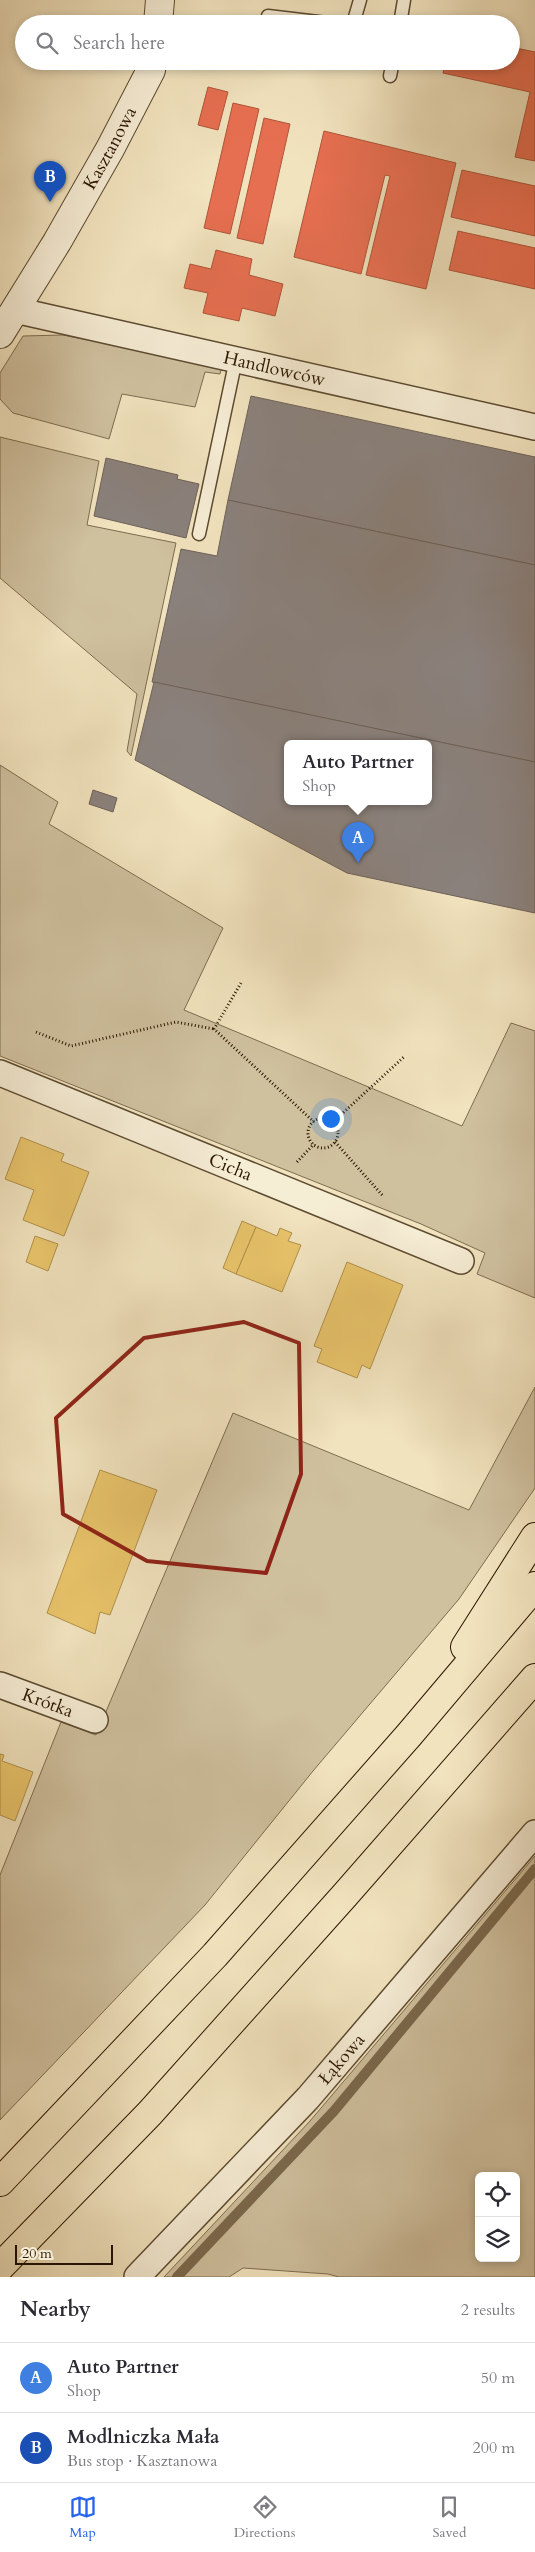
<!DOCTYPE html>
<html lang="en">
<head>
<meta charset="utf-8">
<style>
  body { margin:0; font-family:Cardo,serif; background:#f2f2f3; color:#2b2b33 }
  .controls { position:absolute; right:15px; bottom:15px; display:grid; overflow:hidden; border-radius:8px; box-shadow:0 2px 8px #0003 }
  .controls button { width:45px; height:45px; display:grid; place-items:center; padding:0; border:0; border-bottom:1px solid #e1e1e2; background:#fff; color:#2b2b33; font:25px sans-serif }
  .scale { position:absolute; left:15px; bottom:12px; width:98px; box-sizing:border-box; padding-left:5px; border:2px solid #2b1701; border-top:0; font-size:14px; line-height:18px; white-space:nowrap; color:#2b1701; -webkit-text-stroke:4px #f6edd5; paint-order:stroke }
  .you { position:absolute; left:330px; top:1118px; width:18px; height:18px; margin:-12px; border:4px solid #fff; border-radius:50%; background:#1a73e8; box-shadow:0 0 0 8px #1a73e833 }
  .badge { display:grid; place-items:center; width:32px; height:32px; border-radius:50%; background:#2563eb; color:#fff; font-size:16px; font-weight:700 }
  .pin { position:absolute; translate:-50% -41px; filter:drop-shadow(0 1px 2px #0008) }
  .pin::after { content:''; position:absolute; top:26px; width:18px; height:15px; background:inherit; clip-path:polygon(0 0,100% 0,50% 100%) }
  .popup { position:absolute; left:284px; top:740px; width:148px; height:65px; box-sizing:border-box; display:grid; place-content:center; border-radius:8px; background:#fff; filter:drop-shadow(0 1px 4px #0005); font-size:16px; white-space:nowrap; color:#7c7c81 }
  .popup b { font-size:19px; color:#2b2b33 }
  .popup::after { content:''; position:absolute; left:50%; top:100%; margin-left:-10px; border:10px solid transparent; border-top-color:#fff }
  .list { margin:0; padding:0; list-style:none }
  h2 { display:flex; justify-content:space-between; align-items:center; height:65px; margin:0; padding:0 20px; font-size:21px }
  h2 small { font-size:16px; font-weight:400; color:#7c7c81 }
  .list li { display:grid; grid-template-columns:32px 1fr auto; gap:15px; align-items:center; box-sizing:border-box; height:70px; padding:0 20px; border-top:1px solid #e1e1e2 }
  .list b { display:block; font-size:19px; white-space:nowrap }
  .list p { margin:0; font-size:16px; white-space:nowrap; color:#7c7c81 }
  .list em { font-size:16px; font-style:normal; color:#7c7c81 }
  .icon { flex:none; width:28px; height:28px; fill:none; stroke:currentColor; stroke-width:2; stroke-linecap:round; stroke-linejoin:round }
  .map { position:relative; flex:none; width:535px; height:2277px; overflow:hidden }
  .search { position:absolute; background:#fff; box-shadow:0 2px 8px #0003; left:15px; right:15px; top:15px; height:55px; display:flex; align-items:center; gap:12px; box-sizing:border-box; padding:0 18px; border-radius:28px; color:#7c7c81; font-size:19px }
  .sheet { height:205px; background:#fff }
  nav { display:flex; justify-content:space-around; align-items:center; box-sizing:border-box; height:70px; border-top:1px solid #e1e1e2; background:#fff; font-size:14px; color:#7c7c81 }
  nav a { display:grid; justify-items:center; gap:2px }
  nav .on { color:#2563eb }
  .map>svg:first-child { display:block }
</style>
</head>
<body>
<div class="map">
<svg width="535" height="2277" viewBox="0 0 535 2277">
  <rect width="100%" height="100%" fill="#f1e3be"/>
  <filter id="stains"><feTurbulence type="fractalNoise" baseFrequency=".004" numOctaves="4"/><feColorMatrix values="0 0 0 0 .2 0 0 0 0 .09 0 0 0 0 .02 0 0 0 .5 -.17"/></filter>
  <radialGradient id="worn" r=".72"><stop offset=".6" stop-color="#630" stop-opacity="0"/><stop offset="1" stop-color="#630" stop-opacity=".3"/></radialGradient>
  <g fill="#cfc09e" stroke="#7d6c50" fill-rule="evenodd">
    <path d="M63,335L222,366L220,374L205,372L195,407L122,394L109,439L13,413L0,399V373L23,336Z"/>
    <path d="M0,437L99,461L87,525L176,543L131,756L127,751L137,694L0,578Z"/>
    <path d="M0,765L58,802L49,824L223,928L184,1010L462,1126L511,1023L535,1031V1298L477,1274L485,1253L421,1224L0,1056Z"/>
    <path d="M535,1387V1488L459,1599L313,1771L205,1905L0,2120V1875L61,1722L96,1735L233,1413L469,1510Z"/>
    <path d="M535,1856V2277H339L328,2274L243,2268L229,2277H164L310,2121ZM479,2176H516V2258H479Z"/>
  </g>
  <g fill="#e9c46a" stroke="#b0904a">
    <path d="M21,1137L64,1154L61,1161L89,1172L64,1236L23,1220L34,1190L5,1179Z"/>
    <path d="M242,1221L256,1227L236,1274L223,1268Z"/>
    <path d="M256,1227L277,1236L280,1228L292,1233L288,1241L301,1245L282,1292L236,1274Z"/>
    <path d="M35,1236L58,1244L48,1271L26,1262Z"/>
    <path d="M347,1262L403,1285L370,1369L362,1365L357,1378L317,1362L322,1349L314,1346Z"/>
    <path d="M100,1470L157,1490L110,1615L100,1612L95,1634L47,1613Z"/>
    <path d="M0,1754L4,1755L2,1761L33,1772L15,1821L0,1815Z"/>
  </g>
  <g fill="#e76f51" stroke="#af5539">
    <path d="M511,47L535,52V161L515,157L530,92L443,73L446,61H511Z"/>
    <path d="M208,87L228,92L218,130L198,125Z"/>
    <path d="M233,103L259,109L230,234L204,228Z"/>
    <path d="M264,118L290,124L263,244L237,238Z"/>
    <path d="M324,131L456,163L426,289L366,275L390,176L385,175L361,274L294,257Z"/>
    <path d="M462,170L535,186V236L451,217Z"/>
    <path d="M458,231L535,248V289L449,270Z"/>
    <path d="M216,250L252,259L249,275L283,284L275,316L242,308L239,321L203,313L208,293L184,288L190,264L211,269Z"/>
  </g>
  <g fill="#8a817c" stroke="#6e6157" fill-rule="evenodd">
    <path d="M251,396L535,457V565L228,500Z"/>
    <path d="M106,458L178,475L177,479L199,484L186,538L94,516Z"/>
    <path d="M228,500L535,565V762L152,682L181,549L217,556Z"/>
    <path d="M154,682L535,762V913L347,873L135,760ZM288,744H428V802H288Z"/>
    <path d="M93,790L117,798L113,812L89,804Z"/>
  </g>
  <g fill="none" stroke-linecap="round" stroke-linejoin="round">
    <path stroke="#7a684c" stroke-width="10" d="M177,2277L334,2111L535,1869"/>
    <g stroke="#5c4a30" stroke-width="15">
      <g id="service">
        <path d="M268,16L335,24"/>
        <path d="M353,24L360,0"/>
        <path d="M400,24L404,0"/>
        <path d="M390,76L393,61"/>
        <path d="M199,534L236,359"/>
      </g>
    </g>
    <g stroke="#5c4a30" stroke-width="28">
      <g id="minor">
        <path id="s1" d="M15,310L535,427"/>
        <path id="s2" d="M0,1073L461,1261"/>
        <path id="s3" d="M0,1685L95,1720"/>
        <path id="s4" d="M137,2277L308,2098L535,1833"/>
      </g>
    </g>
    <g stroke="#5c4a30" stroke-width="30">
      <g id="tertiary">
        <path d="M158,24L160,0"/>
        <path id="s5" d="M0,334L57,242L110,149L151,70L152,61"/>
      </g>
    </g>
    <g stroke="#2b1701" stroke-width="30">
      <g id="motorway">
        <path d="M465,1647L535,1537"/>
        <path d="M0,2182L215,1955L409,1735L535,1586"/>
        <path d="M0,2267L150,2113L345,1895L535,1678"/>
      </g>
    </g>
    <g stroke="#2b1701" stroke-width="3" stroke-dasharray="1 2.5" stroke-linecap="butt">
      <path d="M241,983L214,1029L314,1122"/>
      <path d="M36,1032L71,1046L176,1022L214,1029"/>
      <circle cx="323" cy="1133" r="15"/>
      <path d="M333,1122L405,1056"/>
      <path d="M335,1142L383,1196"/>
      <path d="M297,1162L314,1144"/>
    </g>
    <use href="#service" stroke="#f6edd5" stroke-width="12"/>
    <use href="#minor" stroke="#f6edd5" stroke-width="25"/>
    <use href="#tertiary" stroke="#f6edd5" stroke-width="28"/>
    <use href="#motorway" stroke="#f1e3be" stroke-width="28"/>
  </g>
  <path fill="none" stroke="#8f2418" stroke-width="4" stroke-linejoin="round" d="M244,1322L299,1343L301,1474L266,1573L147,1561L63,1514L56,1418L144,1338Z"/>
  <g text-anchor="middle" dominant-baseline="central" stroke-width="5" stroke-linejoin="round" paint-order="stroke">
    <g font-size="18" fill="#2b1701" stroke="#f6edd5">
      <text stroke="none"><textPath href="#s5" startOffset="216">Kasztanowa</textPath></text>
      <text stroke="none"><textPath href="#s1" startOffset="266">Handlowców</textPath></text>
      <text stroke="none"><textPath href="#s2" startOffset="249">Cicha</textPath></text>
      <text stroke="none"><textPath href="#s3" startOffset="51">Krótka</textPath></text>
      <text stroke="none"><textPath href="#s4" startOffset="299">Łąkowa</textPath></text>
    </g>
  </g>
  <rect width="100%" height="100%" filter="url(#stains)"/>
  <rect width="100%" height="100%" fill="url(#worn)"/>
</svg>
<div class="controls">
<button><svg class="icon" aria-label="locate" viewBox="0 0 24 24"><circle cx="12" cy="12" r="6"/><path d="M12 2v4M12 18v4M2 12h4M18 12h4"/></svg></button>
<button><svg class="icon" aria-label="layers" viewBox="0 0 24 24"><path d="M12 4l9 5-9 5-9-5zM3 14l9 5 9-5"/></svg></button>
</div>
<div class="scale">20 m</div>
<div class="you"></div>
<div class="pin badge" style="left:358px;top:863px;background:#3f7fe0">A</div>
<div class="popup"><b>Auto Partner</b>Shop</div>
<div class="pin badge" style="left:50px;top:202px;background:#1a4fb4">B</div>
<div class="search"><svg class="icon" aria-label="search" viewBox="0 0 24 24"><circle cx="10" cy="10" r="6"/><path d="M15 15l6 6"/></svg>Search here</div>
</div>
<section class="sheet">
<h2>Nearby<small>2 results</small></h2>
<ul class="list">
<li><span class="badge" style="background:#3f7fe0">A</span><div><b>Auto Partner</b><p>Shop</p></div><em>50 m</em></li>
<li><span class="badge" style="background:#1a4fb4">B</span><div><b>Modlniczka Mała</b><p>Bus stop · Kasztanowa</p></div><em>200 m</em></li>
</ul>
</section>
<nav>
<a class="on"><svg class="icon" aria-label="map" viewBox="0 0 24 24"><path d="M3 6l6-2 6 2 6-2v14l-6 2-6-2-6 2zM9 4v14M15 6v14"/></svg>Map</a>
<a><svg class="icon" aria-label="directions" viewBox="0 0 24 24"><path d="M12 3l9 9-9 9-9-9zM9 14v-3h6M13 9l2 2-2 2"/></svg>Directions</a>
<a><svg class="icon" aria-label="saved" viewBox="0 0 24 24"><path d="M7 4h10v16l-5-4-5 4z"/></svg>Saved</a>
</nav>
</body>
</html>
